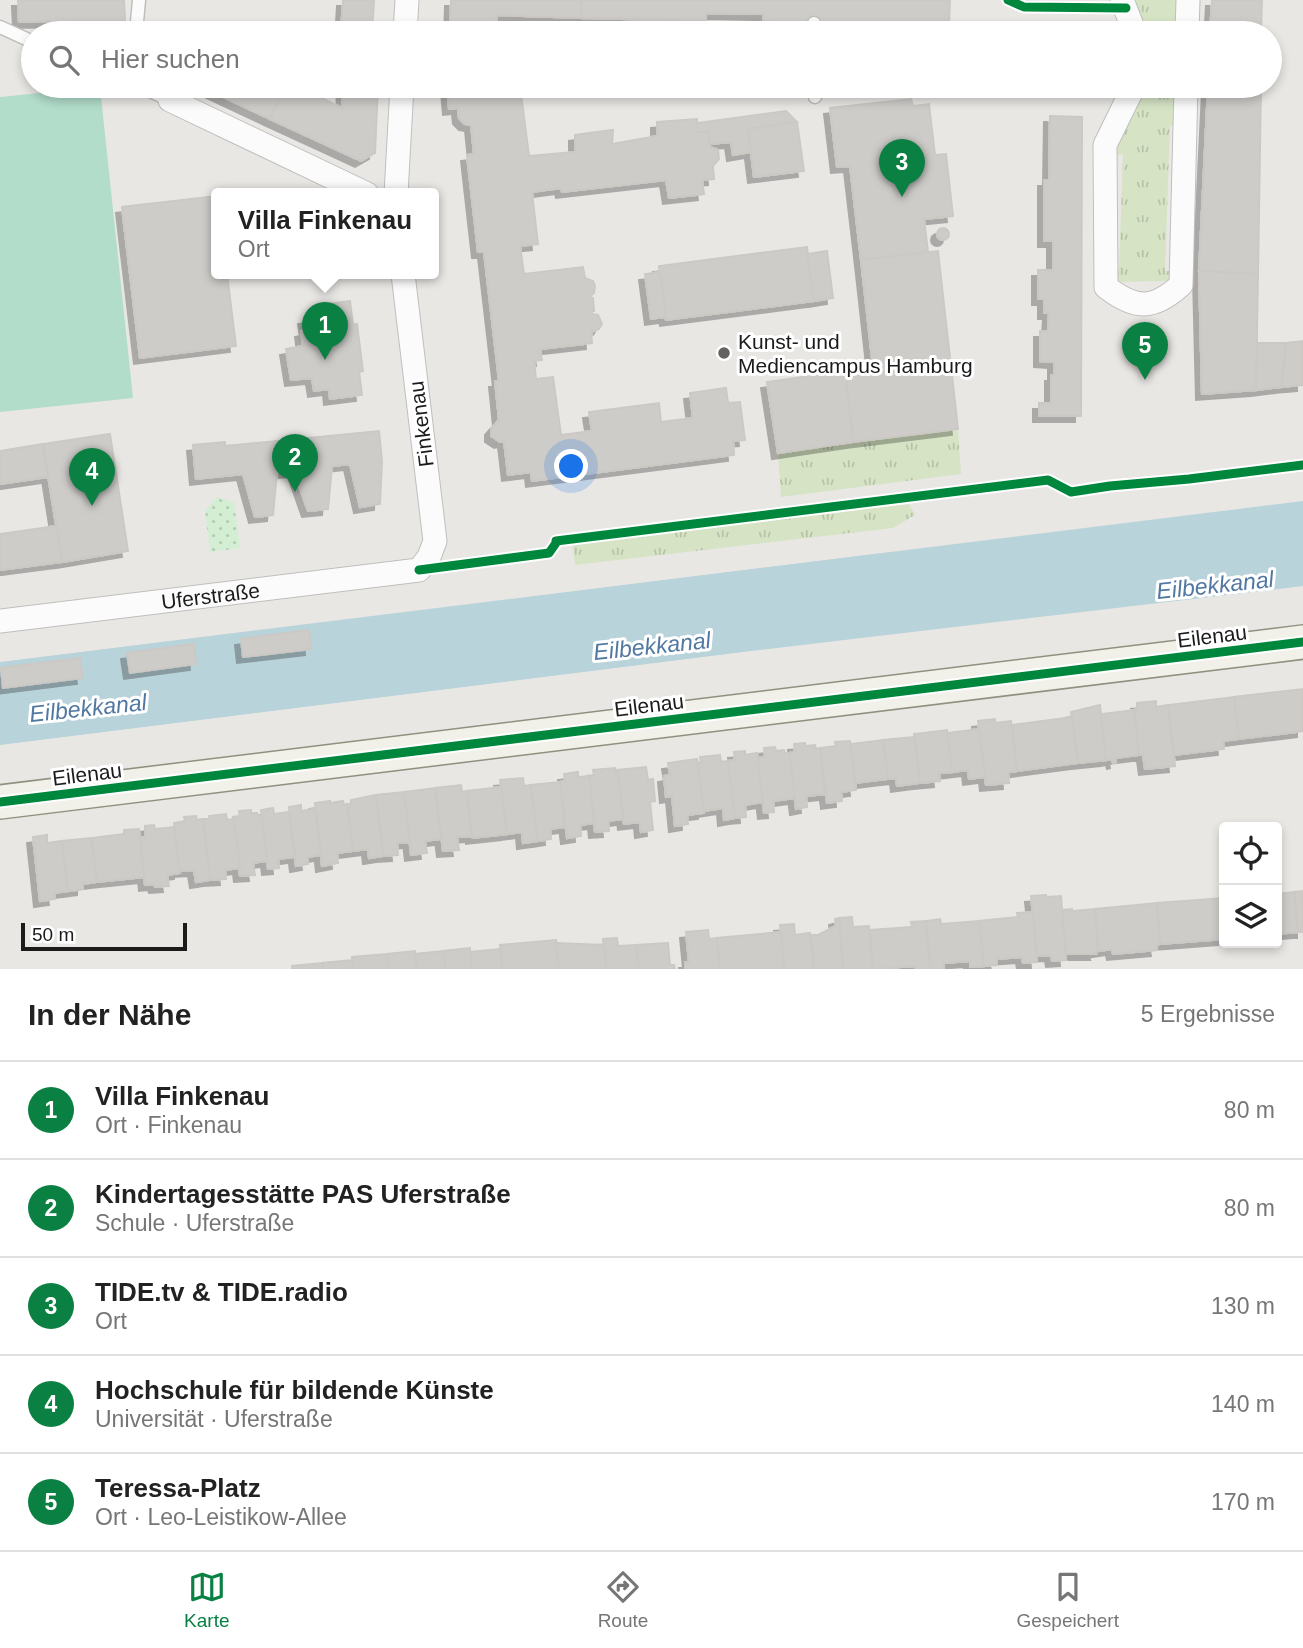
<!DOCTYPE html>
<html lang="de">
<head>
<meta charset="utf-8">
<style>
  body { margin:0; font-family:Helvetica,sans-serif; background:#f6f6f6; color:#222 }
  .controls { position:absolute; right:21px; bottom:21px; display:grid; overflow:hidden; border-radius:7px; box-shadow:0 4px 10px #0003 }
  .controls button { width:63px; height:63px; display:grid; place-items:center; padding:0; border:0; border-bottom:2px solid #e0e0e0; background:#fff; color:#222; font:35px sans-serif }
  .scale { position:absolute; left:21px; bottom:18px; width:166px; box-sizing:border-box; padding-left:7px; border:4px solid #1b1b1b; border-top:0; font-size:19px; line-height:24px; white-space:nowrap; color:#1b1b1b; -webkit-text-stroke:5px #fff; paint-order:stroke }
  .you { position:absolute; left:572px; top:467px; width:24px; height:24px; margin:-18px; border:5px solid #fff; border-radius:50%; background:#1a73e8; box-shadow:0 0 0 10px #1a73e833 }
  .badge { display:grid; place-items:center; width:46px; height:46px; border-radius:50%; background:#0b8043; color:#fff; font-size:23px; font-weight:700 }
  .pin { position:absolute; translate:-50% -58px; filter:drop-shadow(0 2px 4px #0008) }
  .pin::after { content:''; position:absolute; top:37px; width:24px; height:21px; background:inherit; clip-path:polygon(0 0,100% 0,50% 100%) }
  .popup { position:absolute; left:211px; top:188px; width:228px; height:91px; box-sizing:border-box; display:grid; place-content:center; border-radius:7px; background:#fff; filter:drop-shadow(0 2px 5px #0005); font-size:23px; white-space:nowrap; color:#767676 }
  .popup b { font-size:26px; color:#222 }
  .popup::after { content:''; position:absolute; left:50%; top:100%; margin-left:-14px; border:14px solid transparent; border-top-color:#fff }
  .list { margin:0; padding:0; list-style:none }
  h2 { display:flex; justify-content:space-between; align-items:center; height:91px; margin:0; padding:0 28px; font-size:30px }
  h2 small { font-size:23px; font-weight:400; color:#767676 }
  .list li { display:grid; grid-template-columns:46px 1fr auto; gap:21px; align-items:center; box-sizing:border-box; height:98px; padding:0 28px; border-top:2px solid #e0e0e0 }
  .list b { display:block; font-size:26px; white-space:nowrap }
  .list p { margin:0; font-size:23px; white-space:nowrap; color:#767676 }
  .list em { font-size:23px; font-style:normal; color:#767676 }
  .icon { flex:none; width:38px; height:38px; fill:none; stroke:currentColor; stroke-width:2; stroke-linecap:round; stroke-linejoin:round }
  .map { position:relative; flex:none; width:1303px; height:969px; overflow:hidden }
  .search { position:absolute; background:#fff; box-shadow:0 4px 10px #0003; left:21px; right:21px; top:21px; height:77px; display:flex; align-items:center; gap:18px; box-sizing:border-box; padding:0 24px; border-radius:38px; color:#767676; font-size:26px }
  .sheet { height:581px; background:#fff }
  nav { display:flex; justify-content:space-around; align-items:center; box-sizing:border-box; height:98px; border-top:2px solid #e0e0e0; background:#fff; font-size:19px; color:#767676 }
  nav a { display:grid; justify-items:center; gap:4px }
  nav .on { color:#0b8043 }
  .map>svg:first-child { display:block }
</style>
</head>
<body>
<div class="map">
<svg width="1303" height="969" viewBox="0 0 1303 969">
  <defs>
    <pattern id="grass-tufts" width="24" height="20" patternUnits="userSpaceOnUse" patternTransform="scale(1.75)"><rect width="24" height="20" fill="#d6e4c5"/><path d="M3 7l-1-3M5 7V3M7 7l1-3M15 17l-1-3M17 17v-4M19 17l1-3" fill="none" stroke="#b7c3a9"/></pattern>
    <pattern id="park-dots" width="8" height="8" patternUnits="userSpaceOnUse" patternTransform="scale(1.75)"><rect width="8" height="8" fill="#d3eed3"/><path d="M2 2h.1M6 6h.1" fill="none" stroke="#b5ccb5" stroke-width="1.8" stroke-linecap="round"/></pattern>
    <filter id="shadow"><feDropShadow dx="-6" dy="6" stdDeviation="0" flood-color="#0004"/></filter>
  </defs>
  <rect width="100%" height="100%" fill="#e9e7e4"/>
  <g fill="url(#grass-tufts)">
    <path d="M1130,0H1180L1179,33H1145V26Z"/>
    <path d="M1145,86H1180L1179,126H1170L1165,271H1173V281L1110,282V270L1119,267L1123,155L1114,154Z"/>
    <path d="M958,429L961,474L781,497L778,453Z"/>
    <path d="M909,504L915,515L893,528L575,565L572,542Z"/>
  </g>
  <path fill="url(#park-dots)" d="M217,497L234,502L240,548L210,552L205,511Z"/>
  <path fill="#b2ddcb" d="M100,87L133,398L0,412V97Z"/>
  <path fill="#b9d3da" d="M1303,501V586L743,652L0,745V662Z"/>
  <g fill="#ceccc9" stroke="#ccc9c5" stroke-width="2" filter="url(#shadow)">
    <path d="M18,0H124L125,20L19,22Z"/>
    <path d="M343,0H374L372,33H341Z"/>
    <path d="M451,0H581V18L497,15L496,33H450Z"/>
    <path d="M581,0H950L949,26L763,21V14L706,13V21L581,18Z"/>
    <path d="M1212,0H1262L1261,33H1210Z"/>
    <path d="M171,26L187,33H167Z"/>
    <path d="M200,86H286L270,119Z"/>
    <path d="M286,86H297L342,108L343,86H378L375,153L361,161L270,119Z"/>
    <path d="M447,86H520L529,156L575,152V135L613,130L612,144L657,136V122L697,119L698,132H709L710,147L718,150L719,159L713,166L714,179L702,180L704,194L669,198L666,180L562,192L561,188L532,192L538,244L520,246L524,274L583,267L585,278L593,281L595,286L594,293L589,297L593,298L594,311H592V314L598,315L602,324L599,329L591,332L592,343L540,349L542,360L534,361L536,379L553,377L561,435L592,431L589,412L659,403L661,422L693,418L690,393L726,388L728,403L740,402L745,440L733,441L734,455L532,481L531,472L508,475L504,441L500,442L491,436V429L499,420L495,381H499L484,252H478L467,155L474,154L471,125L465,124L459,118L458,108L449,109Z"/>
    <path d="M1208,86H1261L1258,274L1199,271Z"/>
    <path d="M911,99L913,106L929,104L935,155L946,154L953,216L924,219L928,252L861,260L850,166L837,167L830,108Z"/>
    <path d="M786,111L797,122L748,129L751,152L733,155L731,142L710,144L709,132H698L697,123Z"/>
    <path d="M1050,116L1082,117L1081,416H1039V403H1051V375H1054V362L1040,361V331H1048L1049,313H1044V299H1038V270H1053V241H1044V180H1049Z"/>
    <path d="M797,122L804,171L754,177L748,129Z"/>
    <path d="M216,196V274H227L236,346L140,358L122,207Z"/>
    <circle cx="943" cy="234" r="6"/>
    <path d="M807,247L814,301L666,320L659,266Z"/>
    <path d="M827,251L833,298L814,301L807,254Z"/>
    <path d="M938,251L958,429L853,442L845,371L873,368L861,260Z"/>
    <path d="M1199,271L1258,274L1256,390L1202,394Z"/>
    <path d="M660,272L666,317L651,319L645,274Z"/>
    <path d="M350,301L353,325L357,324L358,332L363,371L359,372L362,395L330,399L329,389L314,391L312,378L291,380L286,349L303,346L301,331L306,330L304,318L319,316L318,305Z"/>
    <path d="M1303,341V385L1281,387L1286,343Z"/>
    <path d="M1257,343H1286L1281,387L1256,390Z"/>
    <path d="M845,371L853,442L778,453L767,382Z"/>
    <path d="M379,431L382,461L380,504L360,507L350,464L332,466L328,509L308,511L294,471L277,473L273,515L255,517L243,474L196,479L193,445L225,442V446Z"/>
    <path d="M110,434L128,551L62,562L43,444Z"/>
    <path d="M43,444L48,477L0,484V451Z"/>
    <path d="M57,526L62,562L0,570V534Z"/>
    <path d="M309,630L311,649L243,657L241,639Z"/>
    <path d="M194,644L196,664L130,673L127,653Z"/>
    <path d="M80,658L83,678L3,688L1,668Z"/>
    <path d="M1303,689V731L1239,739L1234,697Z"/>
    <path d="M1234,697L1239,739L1223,741L1224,749L1174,755L1168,705Z"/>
    <path d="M1156,701V707L1168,705L1175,766L1145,769L1143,755H1139L1134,710L1137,709V703Z"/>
    <path d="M1100,705L1106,760L1078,763L1071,712Z"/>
    <path d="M1134,710L1139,755L1115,758L1116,762L1113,763L1112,759L1106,760L1101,714Z"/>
    <path d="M1072,717L1078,763L1017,771L1012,725Z"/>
    <path d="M995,719V723L1011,721L1017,771L1008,772L1009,783L986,785L978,721Z"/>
    <path d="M979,729L985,777L969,779L968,770L952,772L947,733Z"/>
    <path d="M947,730L952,772L939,773L940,781L920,783L914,734Z"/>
    <path d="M914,737L920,783L897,786L896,778L888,779L883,740Z"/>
    <path d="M883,740L888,779L855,783L850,744Z"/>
    <path d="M850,741L856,790L841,792L842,801L827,803L820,748L836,746L835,742Z"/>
    <path d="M805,743V746L815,745L816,749L820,748L825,794L806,796L807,807L796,809L789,753L795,752L794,744Z"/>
    <path d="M775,747L776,751L784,750L785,753H789L795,798L773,801L774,812L764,813L757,758L765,757L764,748Z"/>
    <path d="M745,751V755L757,753L763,802L745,805L746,817L735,818L728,761L735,760L734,752Z"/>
    <path d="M720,755L721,762L728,761L735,818L724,820L723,808L703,811L697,763H701L700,757Z"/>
    <path d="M697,759L704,813L687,815L688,824L675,826L672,796L666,797L664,776L670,775L668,763Z"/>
    <path d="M646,767L648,780L653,779L655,801L650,802L653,830L641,832L640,822L624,824L617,770Z"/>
    <path d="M615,768V772H618L623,819L608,821L609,831L595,832L589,776L594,775L593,770Z"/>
    <path d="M578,772V777L589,776L594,823L580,825L581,836L567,838L560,782L565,781L564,774Z"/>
    <path d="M523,778L524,786L531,785L538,841L523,843L522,832L507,834L500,780Z"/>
    <path d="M560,782L565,827L550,829L551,839L538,841L531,785Z"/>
    <path d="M461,785L462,792L467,791L472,836L457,837L459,850L443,851L435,788Z"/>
    <path d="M501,787L507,834L472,838L467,791Z"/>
    <path d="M435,788L441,839L425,841L427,853L411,855L404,792Z"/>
    <path d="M404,792L410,842L397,843L398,855L383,856L376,795Z"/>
    <path d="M376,795L383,856L369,858L368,849L353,851L347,804H351V800Z"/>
    <path d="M330,801V803L343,801L344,805L347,804L353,851L337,853L338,863L322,866L315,803Z"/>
    <path d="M301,805V811L315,809L321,855L307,857L308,864L296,866L289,807Z"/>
    <path d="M273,808L274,814L289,812L295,857L278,859L279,868L268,869L261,810Z"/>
    <path d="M251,810V813H257L258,816H262L267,861L253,863L255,875L240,876L233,817H240L239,811Z"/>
    <path d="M226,814L227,820L234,819L240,868L225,870L226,879L210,880L203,819H210L209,816Z"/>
    <path d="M196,816L197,820L203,819L210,880L196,882L194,870L179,871L174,823L185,821L184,817Z"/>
    <path d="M154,825L155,829L174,827L180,873L167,875L169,886L155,887L154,884L145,885L140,837H145V826Z"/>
    <path d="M139,829L144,877L97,882L91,838L124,834V830Z"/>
    <path d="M47,835V843L62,841L68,891L54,893L55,899L40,901L33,837Z"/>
    <path d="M91,838L97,882L83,884V889L68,891L62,841Z"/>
    <path d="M1303,891V932H1298L1294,892Z"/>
    <path d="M1294,892L1298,932L1277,934V894Z"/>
    <path d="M1046,895V897L1061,896L1066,960L1052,961L1051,955L1037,956L1031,896Z"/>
    <path d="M1224,898V939L1160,944L1157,903Z"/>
    <path d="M1157,903L1160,944L1156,945L1157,950L1113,954L1112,949L1098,951L1095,909Z"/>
    <path d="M1072,909V911L1095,909L1098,951L1095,952L1096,954H1066L1062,910Z"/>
    <path d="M1033,912L1037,962L1023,963L1022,957L996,959L997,965L984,966L979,921L1018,917L1017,913Z"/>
    <path d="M852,917L853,927L869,926L873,969H843L839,918Z"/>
    <path d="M839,918L843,969H814L811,935H818L836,926L835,919Z"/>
    <path d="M940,919L941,924L979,921L984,966L970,967V961L944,963V969H930L926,921Z"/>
    <path d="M926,921L930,969H916L915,966L873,969L870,930L912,927L911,922Z"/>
    <path d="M794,924L795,935L810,933L814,969H784L780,925Z"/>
    <path d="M708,930L709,939L717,938L720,969H685V962H689L686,932Z"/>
    <path d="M781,932L784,969H720L717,938Z"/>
    <path d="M617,938L618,946L636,945L639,969H606L603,939Z"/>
    <path d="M556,940L559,969H502L500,945Z"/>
    <path d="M556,943L604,945L606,969H559Z"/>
    <path d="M668,943L670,965H674L675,969H639L636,945Z"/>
    <path d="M470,948L472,969H445L443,951Z"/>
    <path d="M500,949L502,969H472L470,952Z"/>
    <path d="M415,951L417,969H389L387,954Z"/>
    <path d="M443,951L445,969H417L415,954Z"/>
    <path d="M387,954L389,969H353L352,957Z"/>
    <path d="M352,960L353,969H323L322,963Z"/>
    <path d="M322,963L323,969H292V966Z"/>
  </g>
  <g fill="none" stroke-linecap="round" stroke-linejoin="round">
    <g stroke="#c0bfbe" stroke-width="15">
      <g id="lane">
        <path d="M814,23V33"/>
        <path d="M0,27L33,42"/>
        <path d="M136,33L139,0"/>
        <path d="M139,86L170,100"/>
        <path d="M814,86L815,97"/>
      </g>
    </g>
    <g stroke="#c0bfbe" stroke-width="25">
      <g id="street">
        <path d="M1122,0L1135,33"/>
        <path d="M405,33L407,0"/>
        <path d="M1187,33L1188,0"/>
        <path d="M1134,86L1105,145L1106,287C1136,310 1153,310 1181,285L1186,86"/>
        <path d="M170,100L367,194"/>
        <path d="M396,194L402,86"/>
        <path id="s1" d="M0,621L419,570L429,557L435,541L403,274"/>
      </g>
    </g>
    <g stroke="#8f907e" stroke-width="36">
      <path id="secondary" d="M0,802L1303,642"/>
    </g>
    <use href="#lane" stroke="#fcfbfb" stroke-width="12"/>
    <use href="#street" stroke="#fcfbfb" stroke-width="23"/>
    <use href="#secondary" stroke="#f1f1e9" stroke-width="33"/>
    <g stroke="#fff" stroke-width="13">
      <g id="cycleway">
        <path d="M1008,0L1024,7L1126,8"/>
        <path d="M419,570L549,553L556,543V541L1048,480L1071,492L1110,486L1189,479L1303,465"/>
        <path d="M0,802L1303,642"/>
      </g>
    </g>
    <use href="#cycleway" stroke="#00873e" stroke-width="9"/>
  </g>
  <circle fill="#636261" stroke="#fff" stroke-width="2.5" cx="724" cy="353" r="7"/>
  <g text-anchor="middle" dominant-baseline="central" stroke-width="6" stroke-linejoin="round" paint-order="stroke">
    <g font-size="21" fill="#1b1b1b" stroke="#fff" text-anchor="start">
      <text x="738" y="341">Kunst- und<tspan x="738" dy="24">Mediencampus Hamburg</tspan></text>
    </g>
    <g font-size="21" fill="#1b1b1b" stroke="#fff">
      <text transform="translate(421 424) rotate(-97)">Finkenau</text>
      <text stroke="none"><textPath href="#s1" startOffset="212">Uferstraße</textPath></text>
      <text transform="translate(1212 636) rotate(-7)">Eilenau</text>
      <text transform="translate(649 705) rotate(-7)">Eilenau</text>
      <text transform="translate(87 774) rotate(-7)">Eilenau</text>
    </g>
    <g font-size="23" font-style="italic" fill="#5178a1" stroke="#fff">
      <text transform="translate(1215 585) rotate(-6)">Eilbekkanal</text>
      <text transform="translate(652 646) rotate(-6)">Eilbekkanal</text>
      <text transform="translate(88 708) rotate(-6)">Eilbekkanal</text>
    </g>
  </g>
</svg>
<div class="controls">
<button><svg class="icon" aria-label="locate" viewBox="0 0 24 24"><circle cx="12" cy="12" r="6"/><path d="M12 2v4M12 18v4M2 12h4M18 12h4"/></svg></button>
<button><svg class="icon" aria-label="layers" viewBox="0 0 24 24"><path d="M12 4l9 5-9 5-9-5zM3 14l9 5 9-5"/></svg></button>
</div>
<div class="scale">50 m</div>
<div class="you"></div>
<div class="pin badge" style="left:325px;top:360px">1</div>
<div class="popup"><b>Villa Finkenau</b>Ort</div>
<div class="pin badge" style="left:295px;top:492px">2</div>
<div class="pin badge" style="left:902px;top:197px">3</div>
<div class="pin badge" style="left:92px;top:506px">4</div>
<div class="pin badge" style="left:1145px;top:380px">5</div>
<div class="search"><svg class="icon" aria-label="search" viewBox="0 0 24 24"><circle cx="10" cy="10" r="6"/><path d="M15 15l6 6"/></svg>Hier suchen</div>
</div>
<section class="sheet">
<h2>In der Nähe<small>5 Ergebnisse</small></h2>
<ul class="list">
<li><span class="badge">1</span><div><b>Villa Finkenau</b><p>Ort · Finkenau</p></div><em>80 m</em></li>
<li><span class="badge">2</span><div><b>Kindertagesstätte PAS Uferstraße</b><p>Schule · Uferstraße</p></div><em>80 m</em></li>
<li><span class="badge">3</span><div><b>TIDE.tv &amp; TIDE.radio</b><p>Ort</p></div><em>130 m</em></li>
<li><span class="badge">4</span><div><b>Hochschule für bildende Künste</b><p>Universität · Uferstraße</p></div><em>140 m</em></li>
<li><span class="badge">5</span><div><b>Teressa-Platz</b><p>Ort · Leo-Leistikow-Allee</p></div><em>170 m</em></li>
</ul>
</section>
<nav>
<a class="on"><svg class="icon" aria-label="map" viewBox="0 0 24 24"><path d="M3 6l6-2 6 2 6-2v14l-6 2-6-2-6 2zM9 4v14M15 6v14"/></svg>Karte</a>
<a><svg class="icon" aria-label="directions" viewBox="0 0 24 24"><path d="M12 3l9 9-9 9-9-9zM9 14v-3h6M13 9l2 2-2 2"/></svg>Route</a>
<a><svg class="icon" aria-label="saved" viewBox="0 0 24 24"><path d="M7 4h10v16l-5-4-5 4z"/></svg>Gespeichert</a>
</nav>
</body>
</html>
